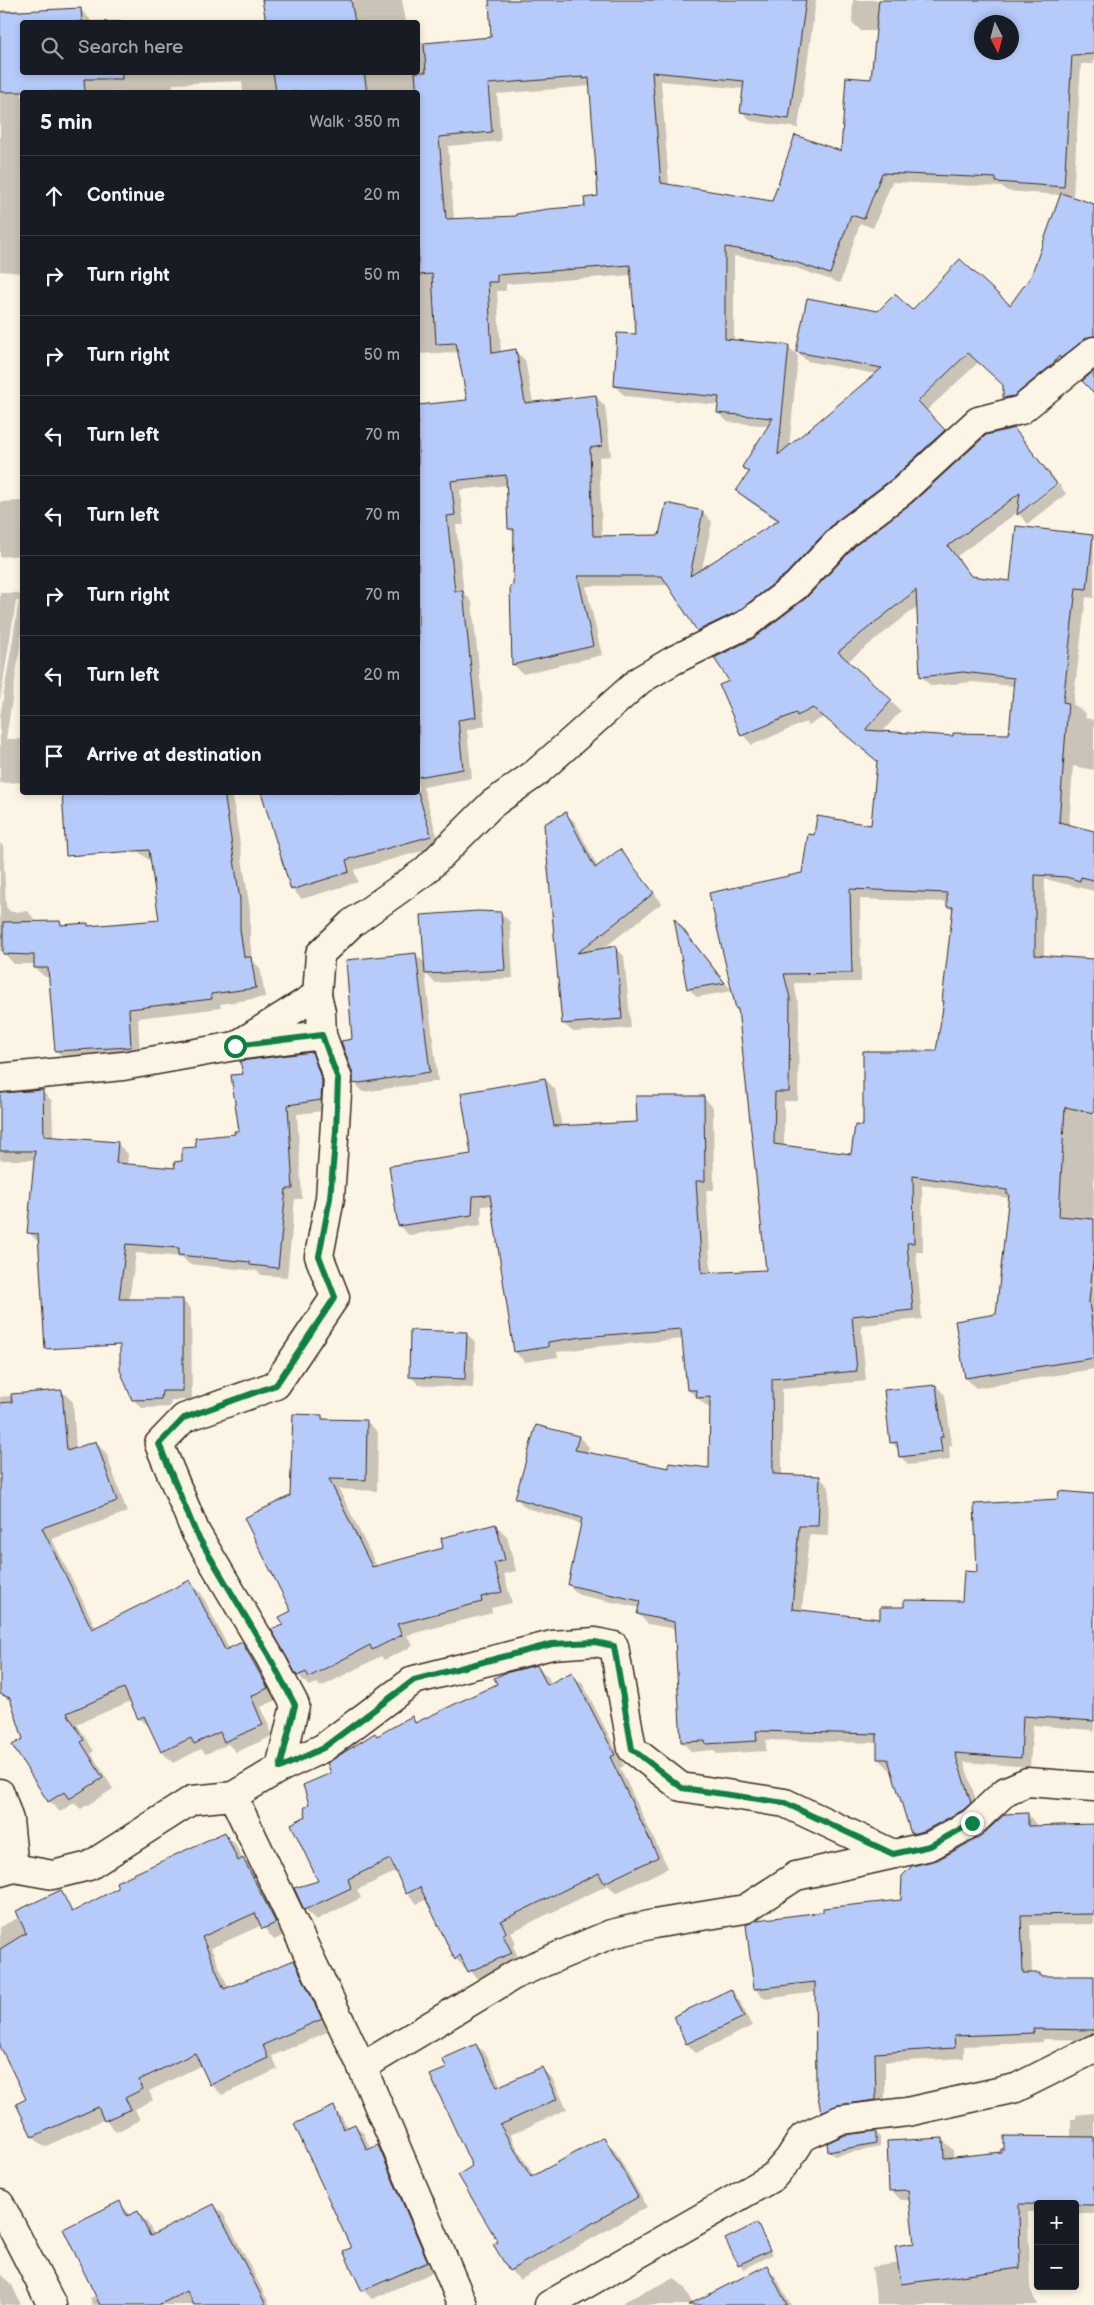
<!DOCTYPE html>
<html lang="en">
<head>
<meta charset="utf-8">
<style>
  body { margin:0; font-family:"Balsamiq Sans",sans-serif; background:#242831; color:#f1f3f6 }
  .controls { position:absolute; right:15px; bottom:15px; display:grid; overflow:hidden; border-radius:5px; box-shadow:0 2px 8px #0003 }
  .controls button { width:45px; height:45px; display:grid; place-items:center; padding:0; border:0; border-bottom:1px solid #363941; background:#171b24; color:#f1f3f6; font:25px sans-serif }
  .compass { position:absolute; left:974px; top:15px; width:45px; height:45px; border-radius:50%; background:#171b24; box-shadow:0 2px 8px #0003; rotate:174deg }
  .stop { position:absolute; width:15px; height:15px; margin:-11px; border:4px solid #0b8043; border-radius:50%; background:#fff }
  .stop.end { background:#0b8043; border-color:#fff; box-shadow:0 1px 5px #0008 }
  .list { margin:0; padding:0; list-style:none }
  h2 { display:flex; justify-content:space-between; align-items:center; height:65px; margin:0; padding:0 20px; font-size:21px }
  h2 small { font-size:16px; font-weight:400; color:#9ea1a6 }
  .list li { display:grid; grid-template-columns:32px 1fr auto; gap:15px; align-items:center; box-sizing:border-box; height:80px; padding:0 20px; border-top:1px solid #363941 }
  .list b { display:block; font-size:19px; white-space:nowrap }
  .list em { font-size:16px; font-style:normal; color:#9ea1a6 }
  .icon { flex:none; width:28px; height:28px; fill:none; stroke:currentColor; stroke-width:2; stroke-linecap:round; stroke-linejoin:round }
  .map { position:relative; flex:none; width:1094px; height:2305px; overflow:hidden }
  .search { position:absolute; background:#171b24; box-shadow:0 2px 8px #0003; left:20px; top:20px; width:400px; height:55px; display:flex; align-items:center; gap:12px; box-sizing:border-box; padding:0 18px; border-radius:5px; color:#9ea1a6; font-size:19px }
  .panel { position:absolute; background:#171b24; box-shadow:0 2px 8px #0003; left:20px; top:90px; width:400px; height:705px; border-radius:5px }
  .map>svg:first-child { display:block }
</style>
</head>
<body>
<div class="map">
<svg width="1094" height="2305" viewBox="0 0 1094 2305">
  <rect width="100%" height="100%" fill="#fcf5e5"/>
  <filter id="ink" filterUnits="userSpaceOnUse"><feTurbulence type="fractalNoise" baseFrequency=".02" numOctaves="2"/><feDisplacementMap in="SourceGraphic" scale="10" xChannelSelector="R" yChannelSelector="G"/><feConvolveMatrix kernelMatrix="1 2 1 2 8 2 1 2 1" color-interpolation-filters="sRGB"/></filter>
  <g filter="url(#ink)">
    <g fill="#0003" fill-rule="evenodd">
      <path d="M263,0H402L406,22H267Z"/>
      <path d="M490,0H816L798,128L751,121L741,111L744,89L661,81L669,185L773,202L842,153L872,81L877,31H861L852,22L853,0H1094V64H1081L1073,196L1007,191L1003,187L892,182L873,228L860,223L840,283L781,263L734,256V341L788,346L798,356L789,448L876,374L807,361L797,352L878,313L1010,307L1094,206V348L1014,407L1005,398L1004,385L979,362L926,411L954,440L708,640L698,630L669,585L586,586L602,655L523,674L513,664L515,535L509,528L508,485L460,490L464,525H456L464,593L472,602L485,726L467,730L472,778L423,787L440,846L354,870L358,882L302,899L292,889L418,792V405L468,401L459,352L418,354V92H243L242,81L173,84L171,92H22V273L0,271V10H21L24,12L81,10L90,19L91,22H22V72H418V38L424,44L493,38ZM982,22H1012V52H982ZM591,86L600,197L586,207L517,217L454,220L448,146L501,141L497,94ZM632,275L637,335L615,386L625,396L719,405L718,413L728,422L770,426L744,467L750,473L738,491L747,500L779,522L702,569L712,522L703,512L660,537H602L599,457L611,456L605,406L596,397L533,403L525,360L515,351L501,353L497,291H506V284Z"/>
      <path d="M1014,429L1057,482L1029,504V507L1059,484L1066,494L1028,524L1019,514V511L957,556L973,578L1011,582L1017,528L1094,536V598L1086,597L1073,704L1086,714L1085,718L1094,720V770L1073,766L1069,826L1094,833V891L1045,879L1044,957L1094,960V1369L976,1388L966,1378L997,1315L1010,1198L922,1185L923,1252H916L922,1319L861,1325L866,1381L782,1389V1476L819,1477L829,1487L828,1536L809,1535L802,1611L881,1620L906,1608L963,1602L978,1573L1094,1497V1733L1091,1730L1033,1725L1030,1767L964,1762L980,1813L922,1843L913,1833L893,1768L889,1769L879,1759L878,1743L766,1740V1751L717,1754L713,1750L692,1752L682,1742L676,1629L648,1624L638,1614L640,1608L579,1595L569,1585L582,1524L526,1508L516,1498L537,1426L579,1437L589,1447L587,1453L670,1469L711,1470V1407H708L688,1390L683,1339L593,1347L557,1352L558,1357L525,1362L515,1352L493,1205L482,1206L481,1225L409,1235L399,1226L473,1155L545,1079L555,1089L562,1127L638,1123L703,1097L713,1107L714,1190H706L711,1274L767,1271L740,1011L737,1008L803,874L815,836L872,827L878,762L824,717L808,725L806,722L752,745L743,735L731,682L755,639L806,599ZM918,606L921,676L931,686L973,682L1014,686L1010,736L954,738L881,733L901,711L847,662ZM860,899L948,902V906L953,911L943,1000L945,1003L937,1053L864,1128L852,1156L784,1146V1101H798L799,1009L794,983L861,982Z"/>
      <path d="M22,501V555L0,557V502Z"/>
      <path d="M0,593H18L22,598V634L6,739H22V782L0,783V717L19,601H16L0,701Z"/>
      <path d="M63,792H232L250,910V939L252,960L260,968L265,997L220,1004L221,1008L138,1018L140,1056L66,1060L56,1050L50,977H45L35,968V964H14L5,954V951H0V843L3,846L6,907L11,912L28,911L37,923L60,922L64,926L88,925L90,927L161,921L152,860H149Z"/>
      <path d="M566,814L575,822L598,868L620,851L662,903L601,950L615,947L624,956L631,1028L573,1032L564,1024Z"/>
      <path d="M501,913L510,922L513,978L435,983L425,973L438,1081L363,1092L355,1083L354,1040L415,954L426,964Z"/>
      <path d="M676,921L683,928L732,991L697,997L688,988Z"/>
      <path d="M311,1053L321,1064L331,1110L297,1114L302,1199H295L287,1277L261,1275L257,1271L189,1264L182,1257L136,1253L129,1300H182L191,1309L192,1400H171L170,1407L142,1408L133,1399L118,1361L136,1359L126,1327L29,1233L36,1160H0V1094L42,1091L52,1101L53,1138L118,1144L128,1154L127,1165L176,1169L198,1148L236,1136L240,1132L244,1075Z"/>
      <path d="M466,1333L475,1342L473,1388L419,1385L410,1376Z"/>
      <path d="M936,1386L945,1395L952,1445L949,1446L950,1460L909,1465L900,1456L899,1450L891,1442Z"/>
      <path d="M62,1391L73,1402L76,1449L95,1442L106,1453L127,1512L52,1539L96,1628L190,1582L201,1593L229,1649L242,1643L253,1654L278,1699L261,1707L273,1736L236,1752L228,1744L206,1754L201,1749L173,1763L162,1752L151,1728L139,1718L131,1701L77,1724L94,1751L91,1753L113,1789L81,1809L74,1803L60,1812L49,1801L14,1706L2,1694L0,1688V1397Z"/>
      <path d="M321,1416L325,1420L366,1421L378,1432L377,1491L339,1489L377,1567L445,1549L495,1525L507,1536L516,1571L504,1574L512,1603L491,1608L492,1613L407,1635L413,1646L384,1660L381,1656L321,1687L317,1683L309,1686L298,1675L284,1625L293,1612L291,1497Z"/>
      <path d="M537,1666L548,1677L551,1684L572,1674L583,1684L624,1766L620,1768L668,1868L616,1893L608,1885L511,1932L516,1943L513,1946L521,1963L480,1982L468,1968L466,1969L456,1959L427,1899L417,1904L407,1893L397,1871L357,1890L361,1898L316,1920L305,1909L319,1882L307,1817L333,1773L377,1737L411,1718L417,1723Z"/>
      <path d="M1028,1814L1038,1827L1094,1825V1924L1030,1925L1032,1974H1039L1043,1977H1094V2040L1043,2039V2042L964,2046V2058L885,2062V2110L832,2121L822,2111L816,1992L765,1999L755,1989L903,1901L938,1861Z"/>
      <path d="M224,1833L235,1844L242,1858L253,1870L286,1934L274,1940L262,1925L211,1948L229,1989L293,1961L304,1972L332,2030L272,2056L278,2069L222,2095L211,2084L202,2065L149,2091L153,2100L135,2109L140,2120L116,2132L105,2119L44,2147L33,2137L27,2100L0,2043V1927L20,1917L75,1924Z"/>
      <path d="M731,1991L739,2000L752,2026L696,2053L687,2044L675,2017Z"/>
      <path d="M476,2045L487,2055L501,2087L541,2068L552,2078L567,2109L510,2135L534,2177L604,2139L614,2149L647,2207L520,2280L510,2270L474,2167L449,2069Z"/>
      <path d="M333,2108L342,2117L347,2128L355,2125L364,2134L371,2150L378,2147L387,2156L436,2271L372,2299L363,2290L353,2248Z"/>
      <path d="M1094,2113V2214H1075V2204H1038V2212H1028L1030,2288L1037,2305H877L872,2267L899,2263L915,2244L910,2200H901L891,2190L943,2140L953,2150V2158L1002,2153L1071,2138V2119H1076V2115Z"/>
      <path d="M876,2133L880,2137V2147L834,2156L830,2151Z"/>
      <path d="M119,2203L131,2215L137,2212L147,2222L154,2235L214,2205L224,2215L270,2305H93L90,2298L97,2295Z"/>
      <path d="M757,2225L773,2254L743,2269L727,2240Z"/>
      <path d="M766,2267L776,2277L791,2305H624L623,2302L674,2278L685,2288L692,2304Z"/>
      <path d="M0,2274L12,2285L21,2305H0Z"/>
    </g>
    <g fill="#b6cbfa" stroke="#3b2a1e" fill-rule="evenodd">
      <path d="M262,0H351L355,22H266Z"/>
      <path d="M489,0H806L789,119L740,112L744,81L652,72L661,183L772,201L795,135L841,151L846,77L871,79L879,0H1094V54L1072,55L1064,187L996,182V178L882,173L864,219L851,215L830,274L771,254L725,247V339L789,345L778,455L882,368L796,352L807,298L878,311L895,294L912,310L960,259L1010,305L1031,276L1061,193L1094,204V336L1085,339L1061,358L1059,356L1053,364L1014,396L1003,398V385L968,353L918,401L945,430L892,479L835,522L786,574L737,612L697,631L662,576H578L593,646L512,665L510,586L513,585L514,529H508L506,475L451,481L455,515L447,516L455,591H463L476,717L458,720L463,769L418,777V405L467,400L456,343L436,344L432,274L418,275V130H420L415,72H426L424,43L491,37ZM982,22H1012V52H982ZM583,77V79L589,78L598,196L584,198L585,206L548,209L516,214V216L446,219L439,137L492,132L488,84ZM630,265L636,334L617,333L614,386L719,397L717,413L773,418L742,467L749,472L736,491L779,520L690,576L703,511L666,503L659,535L593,536L590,448L602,446L596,395L525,403L516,349L492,353L488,282H497V275Z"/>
      <path d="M81,8L82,22H121H22V72H122V79H84L85,92H0V12Z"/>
      <path d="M273,72H364L367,92H276Z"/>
      <path d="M1094,371V393L1082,381Z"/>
      <path d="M1014,428L1057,484L1017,515L1020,493L948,546L971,576L1010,581L1016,526L1093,535L1087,589L1076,588L1063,702L1068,703L1059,822L1094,831V880L1081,877L1080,881L1066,877L1035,875V955L1094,959V1113L1065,1107L1059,1216L1094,1219V1252L1089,1302L1094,1336V1358L965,1378L955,1321L996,1314L1009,1194H1007V1190L913,1176L914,1243H907L913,1310L852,1316L857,1371L772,1379L773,1474L820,1476L818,1526H799L792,1609L880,1619V1607H904V1600L962,1601L964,1571L977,1572L974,1504L1058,1499L1059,1491L1094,1494V1721L1023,1716L1021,1758L955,1753L971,1803L963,1810L924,1831L911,1834L888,1759H877V1734L756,1731L757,1741L706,1744L705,1741L681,1742L674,1622L637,1614L640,1601L568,1585L582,1518L515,1498L536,1425L579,1436L575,1450L669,1468V1463L709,1468L710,1397L697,1398L696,1390H687L681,1329L582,1337L548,1342V1347L514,1352L490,1195L473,1196L472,1215L398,1226L389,1166L471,1154L461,1093L545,1078L554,1126L637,1122L636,1096H704L705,1181H696L702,1273L766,1270L738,1009H736L709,893L802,873L808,834L814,835L817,816L871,825L877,761L813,708L797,716L796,713L741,736L719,685L729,681L714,658L754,638L806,598L856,545L913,502L986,435ZM916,590L920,677L963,672L1014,678L1009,734L953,733V736L865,730L892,700L838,652ZM850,889L947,893V907H953L942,1001H944L936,1051H863V1126L855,1125L851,1154L774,1144L775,1092H789L790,998L784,974L852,973Z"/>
      <path d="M62,792H224L240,900V929L244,957H251L256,988L211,994L212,999L129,1009L131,1047L55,1051L48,968H34V955L3,954V922L60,921L61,925L88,923V926L159,920L149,850L66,856Z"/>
      <path d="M261,792H418L431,836L346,860L349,872L291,890Z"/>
      <path d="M566,812L595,868L620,849L654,893L577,953L616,946L622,1019L562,1024L544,824Z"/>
      <path d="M478,911L501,912L505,970L425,974L421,915Z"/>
      <path d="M674,918L725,983L687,989Z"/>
      <path d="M416,953L430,1072L353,1084V1074L341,1041L352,1039L346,960Z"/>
      <path d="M312,1052L322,1081L321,1100L288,1105L293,1189H286L278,1268L250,1265V1262L178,1255L179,1248L126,1244L119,1299H183V1391H162L161,1399L132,1400L120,1370V1345L45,1349L38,1234L27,1233L35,1151H0V1093L43,1090L44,1136L118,1142L116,1163L175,1168L174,1162L182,1161V1148L196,1147L195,1138L235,1134L234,1131H239L231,1075L243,1074L240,1061Z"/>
      <path d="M410,1330L467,1332L465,1379L409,1377Z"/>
      <path d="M936,1385L943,1437H940L942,1452L899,1457L897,1442L890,1443L884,1390Z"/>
      <path d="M62,1390L67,1451L96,1441L117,1501L42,1528L92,1629L190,1580L225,1650L242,1642L268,1688L251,1696L263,1725L224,1742L220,1732L194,1744L191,1738L161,1752L144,1716L138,1719L124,1688L67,1713L84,1740L81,1742L103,1778L69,1799L64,1792L48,1802L12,1745L23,1739L10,1698L0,1694V1403L12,1402L11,1394Z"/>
      <path d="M293,1414L322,1415V1419L367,1420L366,1480L329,1479L372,1567L443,1548L441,1538L496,1524L505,1560L494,1563L502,1592L481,1597L482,1602L397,1624L402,1635L372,1650L370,1645L309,1677L306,1672L297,1676L271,1629L283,1625L279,1617L291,1611L244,1518L290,1496Z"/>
      <path d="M537,1665L547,1685L572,1672L615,1755L610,1757L658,1857L604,1883L599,1873L501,1921L506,1932L503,1935L512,1953L468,1972L460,1955L455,1960L420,1887L406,1894L390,1859L348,1879L351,1888L304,1910L294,1888L318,1881L291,1824L306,1816L304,1808L309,1804L303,1785L331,1773L327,1763L375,1733L377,1736L412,1716L415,1723L497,1684L494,1678L505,1673Z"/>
      <path d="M1028,1813V1826L1094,1824V1914L1021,1915L1023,1973H1040V1976H1094V2030L1033,2029L1034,2033L954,2036L955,2048L875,2053L876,2100L838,2105L821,2112L816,2086L815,1982L754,1989L746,1925L756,1920L823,1912V1908L901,1900L902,1876L912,1866L937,1860L980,1837L1005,1814Z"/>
      <path d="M225,1832L238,1861L243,1858L276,1923L262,1929L255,1913L202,1937L224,1989L294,1960L322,2019L263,2045L268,2058L210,2085L195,2053L139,2080L143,2089L125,2098L131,2109L104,2121L98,2107L32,2137L16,2104L26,2099L0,2046V1949L26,1933L16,1911L61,1890L72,1912L118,1888L116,1882Z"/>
      <path d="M731,1989L744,2017L686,2044L674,2016Z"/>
      <path d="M476,2044L497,2087L542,2067L557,2099L500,2125L531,2177L604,2137L638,2197L509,2271L493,2244L498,2242L458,2175L472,2166L430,2075L447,2068L442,2059Z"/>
      <path d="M334,2106L343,2129L355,2124L367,2150L378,2145L428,2262L362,2291L343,2251L351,2248L294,2124Z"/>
      <path d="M876,2131V2143L828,2152L827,2143L844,2135Z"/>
      <path d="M1004,2136L1094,2137V2205L1019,2204L1020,2268L901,2284L895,2246L914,2243L908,2190L889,2191L887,2141L943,2138L944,2158L1001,2152V2149H1004Z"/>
      <path d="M120,2201L127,2216L138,2211L150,2236L214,2204L266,2305H194L187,2291L158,2305H100L63,2229Z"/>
      <path d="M757,2223L770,2250L738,2265L725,2239Z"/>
      <path d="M767,2265L787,2305H688Z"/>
    </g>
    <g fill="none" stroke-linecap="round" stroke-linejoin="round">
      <g stroke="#3b2a1e" stroke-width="31">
        <g id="minor">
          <path d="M242,1042L317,995"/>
          <path d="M0,1078L123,1066L235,1046L322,1035"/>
          <path d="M280,1768L323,1748L414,1680L552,1645L595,1642L614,1646L632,1749L681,1787L785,1803L893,1854"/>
          <path d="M0,1793L9,1820L14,1868"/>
          <path d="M233,1796L362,2067"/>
          <path d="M0,1872L14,1868L53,1875L89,1866L192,1800L233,1796L280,1768L295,1705L269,1656L196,1533L159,1444L184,1418L276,1385L335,1297L319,1256L330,1198L338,1079L322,1035L321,1012L317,995L320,954L352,923L425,871L492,804L536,773L640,680L674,660L745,625L796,586L846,533L902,491L978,421L1021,410L1094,351"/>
          <path d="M0,2204L52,2305"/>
          <path d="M463,2305L362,2067L516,1974L611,1934L654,1924L745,1909L796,1876L930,1846L972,1823L1006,1791L1027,1782L1094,1787"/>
          <path d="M549,2305L773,2177L789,2159L803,2137L840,2120L907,2112L1016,2088L1094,2049"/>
        </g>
      </g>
      <use href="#minor" stroke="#fcf5e5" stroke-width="28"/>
    </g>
  </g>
  <g fill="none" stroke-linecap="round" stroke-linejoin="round" filter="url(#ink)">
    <path stroke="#0b8043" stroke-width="6" d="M235,1046L322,1035L338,1079L336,1131L330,1198L319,1256L335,1297L276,1385L184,1418L159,1444L196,1533L269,1656L295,1705L280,1768L323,1748L414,1680L552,1644L595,1642L614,1646L632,1749L682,1788L785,1803L893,1854L930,1846L972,1823"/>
  </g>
</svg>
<div class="controls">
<button>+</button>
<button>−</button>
</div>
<svg class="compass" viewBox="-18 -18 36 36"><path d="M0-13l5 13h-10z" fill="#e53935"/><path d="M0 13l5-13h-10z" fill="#9ea1a6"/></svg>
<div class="stop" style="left:235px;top:1046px"></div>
<div class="stop end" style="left:972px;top:1823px"></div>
<div class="search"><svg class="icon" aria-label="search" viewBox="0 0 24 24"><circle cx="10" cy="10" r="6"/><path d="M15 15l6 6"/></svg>Search here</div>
<section class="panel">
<h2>5 min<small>Walk · 350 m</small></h2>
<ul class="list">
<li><svg class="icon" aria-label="ahead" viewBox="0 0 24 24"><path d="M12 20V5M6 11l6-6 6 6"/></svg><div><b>Continue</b></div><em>20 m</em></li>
<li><svg class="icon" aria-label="right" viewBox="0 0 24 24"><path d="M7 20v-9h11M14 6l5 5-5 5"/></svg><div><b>Turn right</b></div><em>50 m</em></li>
<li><svg class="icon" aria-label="right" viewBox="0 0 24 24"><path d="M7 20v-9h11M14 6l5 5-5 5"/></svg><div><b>Turn right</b></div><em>50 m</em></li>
<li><svg class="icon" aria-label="left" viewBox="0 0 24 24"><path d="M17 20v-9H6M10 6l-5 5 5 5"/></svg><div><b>Turn left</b></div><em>70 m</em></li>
<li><svg class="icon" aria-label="left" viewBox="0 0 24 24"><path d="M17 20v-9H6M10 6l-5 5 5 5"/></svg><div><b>Turn left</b></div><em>70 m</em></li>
<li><svg class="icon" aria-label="right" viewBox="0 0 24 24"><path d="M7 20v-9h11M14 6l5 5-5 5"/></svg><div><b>Turn right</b></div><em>70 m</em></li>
<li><svg class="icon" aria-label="left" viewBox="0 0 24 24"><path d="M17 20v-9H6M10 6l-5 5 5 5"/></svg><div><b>Turn left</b></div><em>20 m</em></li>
<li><svg class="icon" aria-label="arrive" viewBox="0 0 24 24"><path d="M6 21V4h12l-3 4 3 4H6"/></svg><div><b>Arrive at destination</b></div></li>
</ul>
</section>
</div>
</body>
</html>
